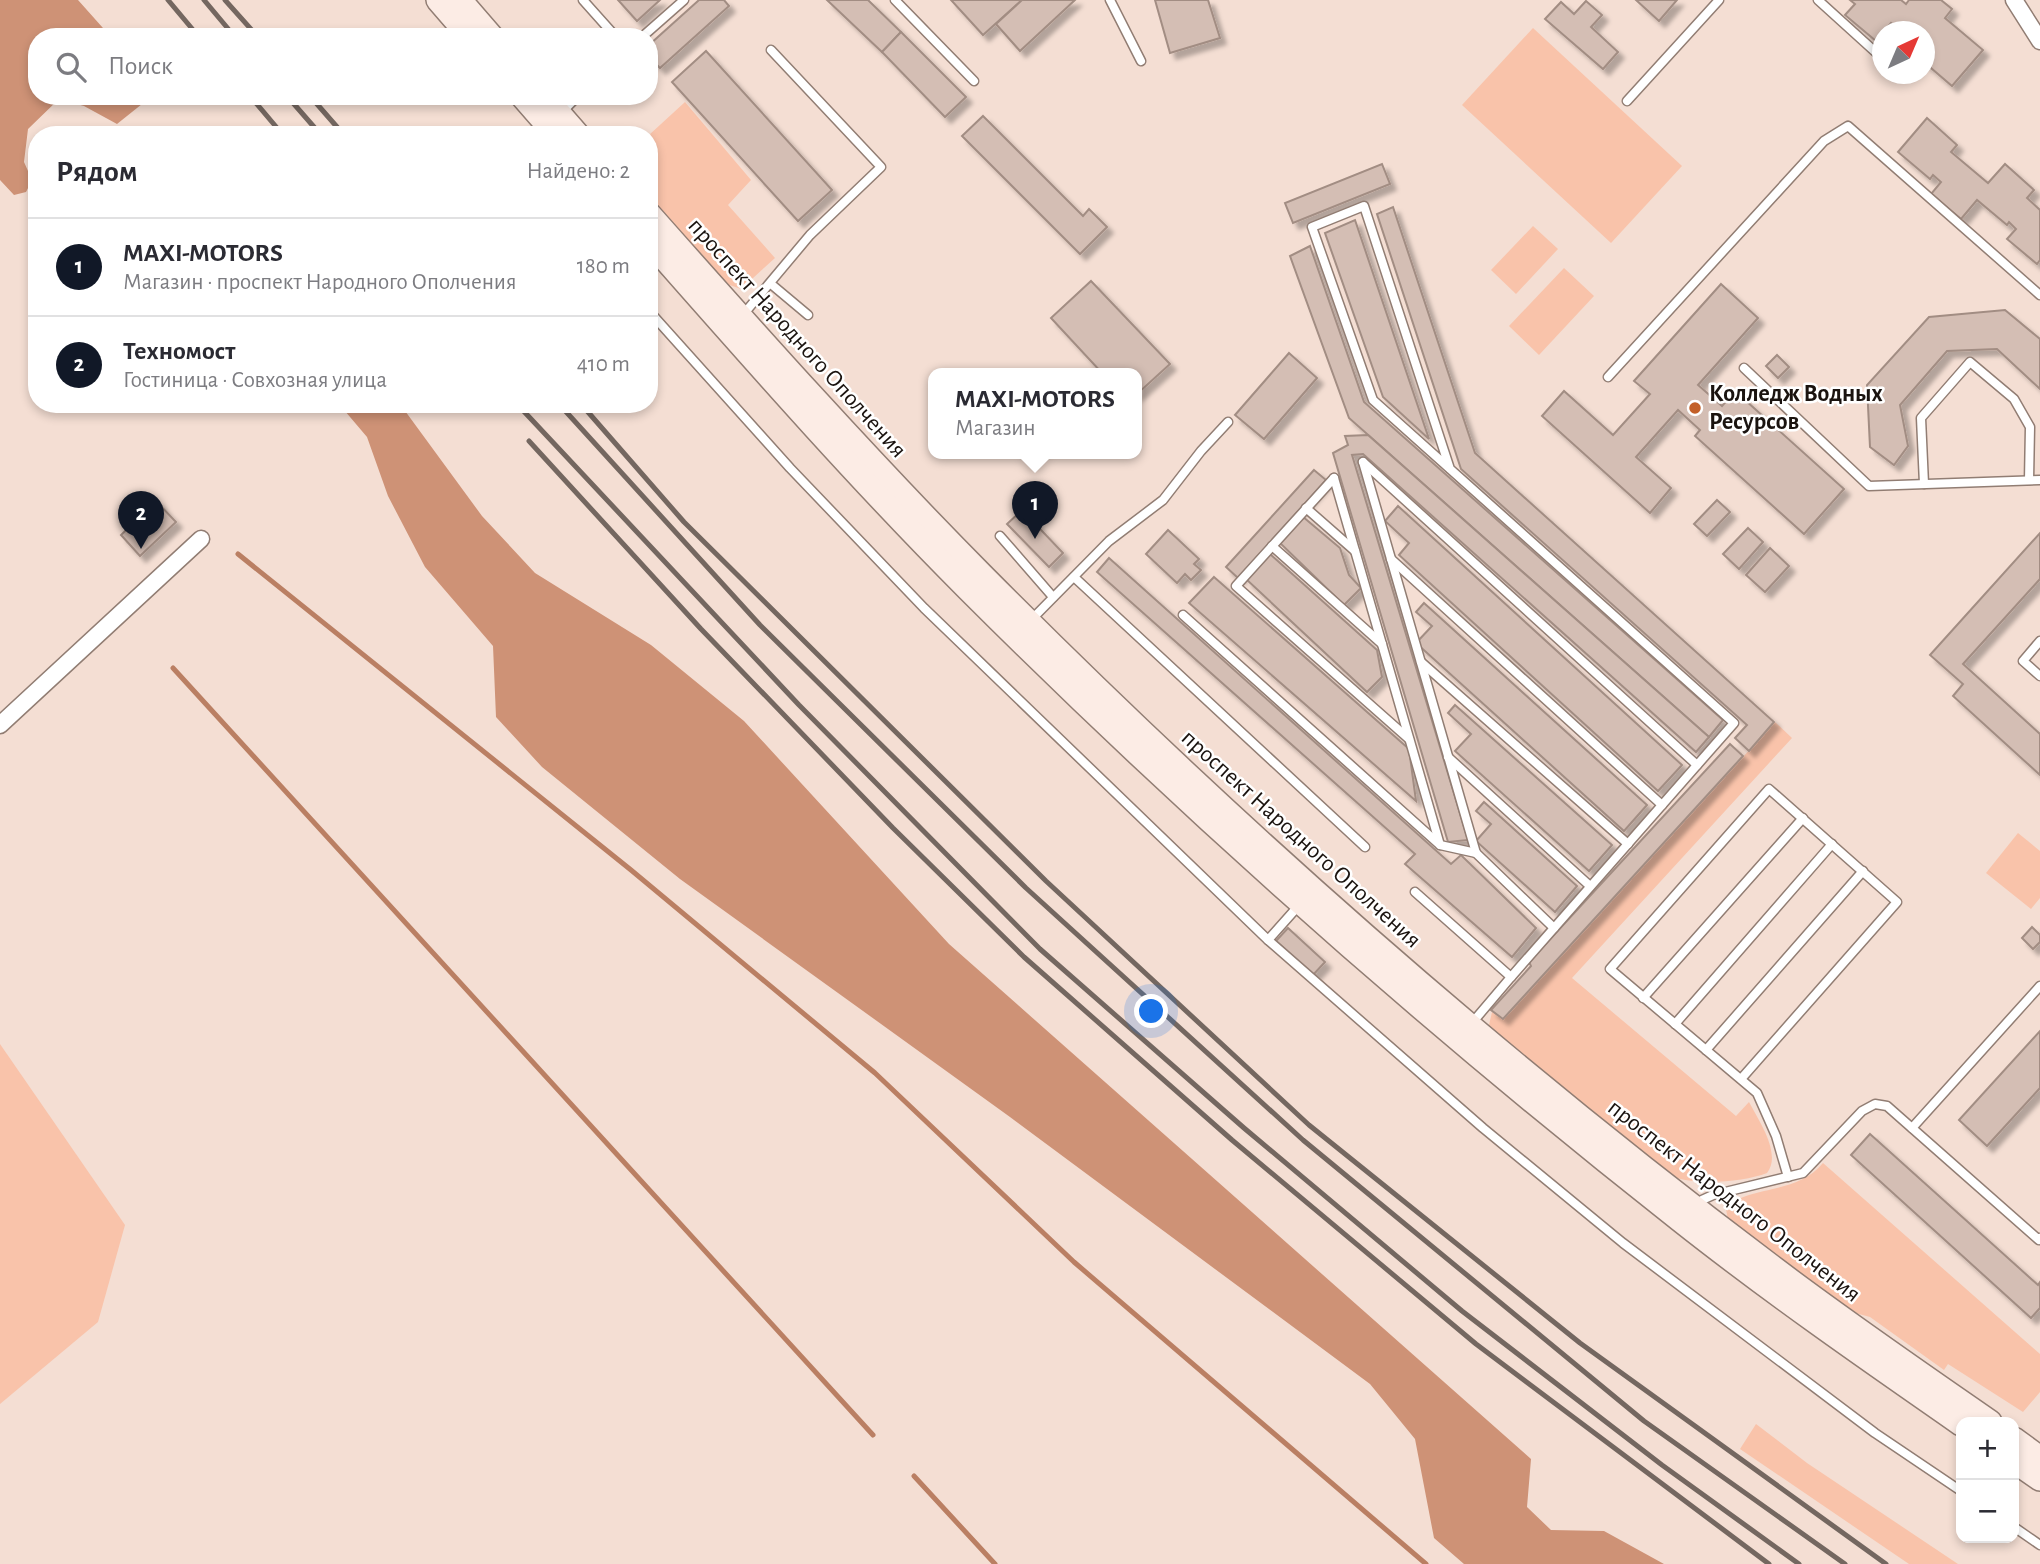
<!DOCTYPE html>
<html lang="ru">
<head>
<meta charset="utf-8">
<style>
  body { margin:0; font-family:"Alegreya Sans",sans-serif; background:#f2f2f3; color:#2b2b33 }
  .controls { position:absolute; right:21px; bottom:21px; display:grid; overflow:hidden; border-radius:14px; box-shadow:0 4px 10px #0003 }
  .controls button { width:63px; height:63px; display:grid; place-items:center; padding:0; border:0; border-bottom:2px solid #e1e1e2; background:#fff; color:#2b2b33; font:35px sans-serif }
  .compass { position:absolute; left:1872px; top:21px; width:63px; height:63px; border-radius:50%; background:#fff; box-shadow:0 4px 10px #0003; rotate:44deg }
  .you { position:absolute; left:1152px; top:1012px; width:24px; height:24px; margin:-18px; border:5px solid #fff; border-radius:50%; background:#1a73e8; box-shadow:0 0 0 10px #1a73e833 }
  .badge { display:grid; place-items:center; width:46px; height:46px; border-radius:50%; background:#111827; color:#fff; font-size:23px; font-weight:700 }
  .pin { position:absolute; translate:-50% -58px; filter:drop-shadow(0 2px 4px #0008) }
  .pin::after { content:''; position:absolute; top:37px; width:24px; height:21px; background:inherit; clip-path:polygon(0 0,100% 0,50% 100%) }
  .popup { position:absolute; left:928px; top:368px; width:214px; height:91px; box-sizing:border-box; display:grid; place-content:center; border-radius:14px; background:#fff; filter:drop-shadow(0 2px 5px #0005); font-size:23px; white-space:nowrap; color:#7c7c81 }
  .popup b { font-size:26px; color:#2b2b33 }
  .popup::after { content:''; position:absolute; left:50%; top:100%; margin-left:-14px; border:14px solid transparent; border-top-color:#fff }
  .list { margin:0; padding:0; list-style:none }
  h2 { display:flex; justify-content:space-between; align-items:center; height:91px; margin:0; padding:0 28px; font-size:30px }
  h2 small { font-size:23px; font-weight:400; color:#7c7c81 }
  .list li { display:grid; grid-template-columns:46px 1fr auto; gap:21px; align-items:center; box-sizing:border-box; height:98px; padding:0 28px; border-top:2px solid #e1e1e2 }
  .list b { display:block; font-size:26px; white-space:nowrap }
  .list p { margin:0; font-size:23px; white-space:nowrap; color:#7c7c81 }
  .list em { font-size:23px; font-style:normal; color:#7c7c81 }
  .icon { flex:none; width:38px; height:38px; fill:none; stroke:currentColor; stroke-width:2; stroke-linecap:round; stroke-linejoin:round }
  .map { position:relative; flex:none; width:2040px; height:1564px; overflow:hidden }
  .search { position:absolute; background:#fff; box-shadow:0 4px 10px #0003; left:28px; top:28px; width:630px; height:77px; display:flex; align-items:center; gap:18px; box-sizing:border-box; padding:0 24px; border-radius:28px; color:#7c7c81; font-size:26px }
  .panel { position:absolute; background:#fff; box-shadow:0 4px 10px #0003; left:28px; top:126px; width:630px; height:287px; border-radius:28px }
  .map>svg:first-child { display:block }
</style>
</head>
<body>
<div class="map">
<svg width="2040" height="1564" viewBox="0 0 2040 1564">
  <defs>
    <filter id="shadow"><feDropShadow dx="6" dy="6" stdDeviation="2" flood-color="#0004"/></filter>
  </defs>
  <rect width="100%" height="100%" fill="#f4ded3"/>
  <g fill="#f9c3aa">
    <path d="M1533,28L1682,166L1611,243L1462,105Z"/>
    <path d="M685,102L751,180L728,205L775,258L741,289L727,284L649,195V135Z"/>
    <path d="M1533,226L1558,249L1516,294L1491,270Z"/>
    <path d="M1564,268L1594,296L1539,355L1509,326Z"/>
    <path d="M1775,722L1792,738L1572,978L1736,1116L1749,1102C1759,1121 1782,1154 1767,1173C1744,1182 1694,1186 1672,1176L1490,1031L1489,1025L1492,1012L1503,1019Z"/>
    <path d="M2018,833L2040,851V898L2031,909L1986,873Z"/>
    <path d="M0,1044L125,1225L98,1322L0,1404Z"/>
    <path d="M1823,1163L2040,1354V1392L2023,1412L1948,1364L1944,1370L1870,1317L1848,1311L1728,1220L1726,1209C1745,1185 1796,1196 1823,1163Z"/>
    <path d="M1756,1424L1807,1463L1958,1564H1909L1740,1449Z"/>
  </g>
  <g fill="#ce9276">
    <path d="M0,0H78L111,37H37V96H152L117,124L84,106L59,99L28,129L24,162L32,180L26,192L14,195L0,180Z"/>
    <path d="M339,404H400L482,516L535,573L651,645L744,721L949,944L1531,1459L1527,1507L1551,1530L1604,1531L1664,1564H1464L1434,1538L1415,1439L1370,1384L1010,1117L680,879L542,767L496,717L493,646L425,567L388,496L367,437Z"/>
  </g>
  <g fill="none" stroke-linecap="round" stroke-linejoin="round">
    <g stroke="#ba7f63" stroke-width="5">
      <path d="M238,554L631,870L875,1073L1074,1262L1426,1564"/>
      <path d="M173,668L873,1435"/>
      <path d="M914,1476L995,1564"/>
    </g>
  </g>
  <g fill="#d4beb4" stroke="#a28d83" stroke-width="2" filter="url(#shadow)">
    <path d="M618,0H660L637,21Z"/>
    <path d="M699,0H724L729,6L660,68L649,57V45Z"/>
    <path d="M827,0H868L901,32L882,52Z"/>
    <path d="M951,0H1022L983,35Z"/>
    <path d="M1022,0H1075L1020,51L996,24Z"/>
    <path d="M1155,0H1208L1220,38L1170,53Z"/>
    <path d="M1636,0H1677L1659,21Z"/>
    <path d="M1850,0H1901L1906,4L1909,0H1941L1952,9L1945,18L1983,50L1952,86L1924,62L1932,50L1924,44V32H1901L1891,23L1876,41L1845,15L1855,4Z"/>
    <path d="M1586,1L1602,15L1591,27L1618,52L1603,69L1545,19L1561,2L1574,14Z"/>
    <path d="M901,32L966,97L945,117L882,52Z"/>
    <path d="M706,51L832,190L798,221L672,82Z"/>
    <path d="M983,116L1083,216L1089,209L1107,227L1080,254L962,136Z"/>
    <path d="M1927,118L1957,145L1951,152L1988,183L2005,164L2034,190L2027,198L2040,210V260L2037,264L2007,239L2016,229L2009,222L2007,225L1977,200L1961,219L1931,194L1941,182L1933,175L1930,179L1898,152Z"/>
    <path d="M1382,164L1390,184L1293,223L1285,203Z"/>
    <path d="M1393,207L1475,453L1774,722L1749,751L1735,738L1747,725L1461,469L1377,214Z"/>
    <path d="M1355,220L1429,439L1383,397L1325,233Z"/>
    <path d="M1310,246L1364,402L1723,720L1709,737L1349,418L1290,256Z"/>
    <path d="M1091,281L1170,364L1136,395V373H1102L1051,318Z"/>
    <path d="M1721,284L1758,318L1698,385L1722,406L1735,391L1844,489L1804,534L1695,436L1700,430L1678,410L1636,457L1671,488L1650,513L1542,416L1564,391L1613,435L1650,394L1634,381Z"/>
    <path d="M2005,310L2040,339V389L1997,349L1947,351L1900,405L1908,446L1894,465L1870,447L1867,385L1929,317Z"/>
    <path d="M1289,353L1317,378L1264,439L1235,415Z"/>
    <path d="M1777,355L1789,367L1778,378L1766,366Z"/>
    <path d="M1368,435L1709,737L1696,752L1363,454L1352,455L1468,840L1448,842L1333,453L1348,445L1345,436Z"/>
    <path d="M1314,470L1326,480L1238,578L1226,567Z"/>
    <path d="M1717,500L1730,512L1707,536L1694,524Z"/>
    <path d="M156,501L176,522L140,556L121,535Z"/>
    <path d="M1398,506L1682,765L1658,791L1399,555L1409,543L1385,521Z"/>
    <path d="M1022,510L1063,553L1049,567L1007,524Z"/>
    <path d="M1302,516L1340,548L1349,575L1361,588L1344,605L1280,543Z"/>
    <path d="M1748,528L1763,542L1739,569L1723,554Z"/>
    <path d="M1168,530L1199,559L1194,564L1201,570L1191,580L1185,574L1177,583L1146,554Z"/>
    <path d="M2040,533V579L1963,664L2040,734V775L1953,696L1963,684L1930,655Z"/>
    <path d="M1770,548L1789,566L1765,592L1746,575Z"/>
    <path d="M1270,554L1377,650L1382,677L1367,692L1246,579Z"/>
    <path d="M1109,558L1451,864L1461,855L1536,928L1512,957L1405,864L1415,854L1097,572Z"/>
    <path d="M1214,577L1409,749L1416,801L1189,603Z"/>
    <path d="M1424,603L1647,805L1624,831L1416,643L1432,626L1416,612Z"/>
    <path d="M1455,705L1612,845L1589,871L1455,751L1471,734L1448,713Z"/>
    <path d="M1730,744L1743,756L1503,1019L1491,1010L1531,966L1529,962Z"/>
    <path d="M1484,802L1577,886L1555,912L1476,841L1491,824L1476,811Z"/>
    <path d="M2032,927L2040,935V942L2033,949L2022,938Z"/>
    <path d="M1288,928L1325,962L1313,975L1276,941Z"/>
    <path d="M2040,1031V1088L1987,1146L1959,1120Z"/>
    <path d="M1870,1134L2038,1285L2040,1282V1308L2031,1318L1851,1155Z"/>
  </g>
  <g fill="none" stroke-linecap="round" stroke-linejoin="round">
    <g stroke="#917d73" stroke-width="11">
      <g id="service">
        <path d="M583,0L616,37"/>
        <path d="M895,0L974,81"/>
        <path d="M1110,0L1141,61"/>
        <path d="M1818,0L1882,58"/>
        <path d="M642,37L684,0"/>
        <path d="M1900,74L1903,77"/>
        <path d="M1627,101L1719,0"/>
        <path d="M562,112L578,96"/>
        <path d="M771,284L808,315"/>
        <path d="M649,311L790,468L924,608L1268,940L1483,1128L1623,1243L1875,1433L1961,1491"/>
        <path d="M742,316L810,235L881,167L771,50"/>
        <path d="M1744,368L1869,486L2040,480"/>
        <path d="M1608,377L1824,141L1848,126L2040,295"/>
        <path d="M1363,462L1476,853L1554,928"/>
        <path d="M1363,462L1697,765"/>
        <path d="M1450,469L1364,206L1312,227L1373,400L1734,723L1511,977"/>
        <path d="M1334,478L1440,845"/>
        <path d="M1334,478L1236,586L1409,739"/>
        <path d="M1924,484L1921,418L1970,362L2014,399L2030,427L2029,480"/>
        <path d="M1306,508L1355,551"/>
        <path d="M1000,536L1053,597"/>
        <path d="M1272,546L1382,644"/>
        <path d="M1391,559L1662,805"/>
        <path d="M1074,577L1365,847"/>
        <path d="M1183,615L1440,845L1476,853"/>
        <path d="M1032,619L1109,541L1163,500L1201,451L1228,422"/>
        <path d="M2040,641L2023,661L2040,676"/>
        <path d="M1421,662L1628,844"/>
        <path d="M1448,757L1590,886"/>
        <path d="M1415,892L1511,977L1472,1023"/>
        <path d="M1268,940L1301,903"/>
        <path d="M1643,998L1803,818"/>
        <path d="M1675,1024L1832,844"/>
        <path d="M1706,1050L1863,871"/>
        <path d="M1741,1079L1897,902L1769,789L1610,969L1757,1093L1776,1136L1788,1177"/>
        <path d="M1912,1128L2040,986"/>
        <path d="M1697,1206L1702,1200L1713,1195L1803,1173L1862,1111L1875,1104L1887,1106L2039,1240L2040,1238"/>
        <path d="M2014,1527L2040,1545"/>
      </g>
    </g>
    <g stroke="#917d73" stroke-width="19">
      <g id="minor">
        <path d="M2014,0L2040,41"/>
        <path d="M0,725L201,539"/>
      </g>
    </g>
    <g stroke="#917d73" stroke-width="26">
      <g id="secondary">
        <path d="M438,0L470,37"/>
        <path d="M460,0L492,37"/>
        <path d="M522,96L556,135"/>
        <path d="M544,96L578,135"/>
        <path d="M649,214C758,337 867,459 982,575C1228,823 1496,1059 1775,1269C1845,1322 1918,1372 1990,1422"/>
        <path d="M649,241C753,359 857,478 968,589C1192,813 1431,1024 1680,1220C1771,1292 1866,1358 1961,1424"/>
        <path d="M2014,1439L2040,1458"/>
        <path d="M2014,1461L2040,1479"/>
      </g>
    </g>
    <use href="#service" stroke="#fff" stroke-width="8"/>
    <use href="#minor" stroke="#fff" stroke-width="16"/>
    <use href="#secondary" stroke="#fcece5" stroke-width="23"/>
    <g stroke="#746760" stroke-width="5">
      <path d="M168,0L199,37"/>
      <path d="M204,0L235,37"/>
      <path d="M225,0L258,37"/>
      <path d="M250,96L283,135"/>
      <path d="M287,96L321,135"/>
      <path d="M310,96L344,135"/>
      <path d="M517,404L799,705L1040,949L1244,1128L1462,1311L1662,1465L1799,1564"/>
      <path d="M559,404L760,625L1026,888L1303,1140L1644,1421L1845,1564"/>
      <path d="M581,404L684,522L1046,881L1309,1125L1580,1343L1886,1564"/>
      <path d="M529,441L701,629L893,828L1024,957L1232,1140L1476,1344L1769,1564"/>
    </g>
  </g>
  <circle fill="#c35f28" stroke="#fff" stroke-width="2.5" cx="1695" cy="408" r="7"/>
  <g text-anchor="middle" dominant-baseline="central" stroke-width="5" stroke-linejoin="round" paint-order="stroke">
    <g font-size="24" fill="#1a130f" stroke="#fff">
      <text transform="translate(797 338) rotate(48)">проспект Народного Ополчения</text>
      <text transform="translate(1301 839) rotate(42)">проспект Народного Ополчения</text>
      <text transform="translate(1734 1201) rotate(38)">проспект Народного Ополчения</text>
    </g>
    <g font-size="24" font-weight="bold" fill="#1a130f" stroke="#fff" text-anchor="start">
      <text x="1709" y="394">Колледж Водных<tspan x="1709" dy="28">Ресурсов</tspan></text>
    </g>
  </g>
</svg>
<div class="controls">
<button>+</button>
<button>−</button>
</div>
<svg class="compass" viewBox="-18 -18 36 36"><path d="M0-13l5 13h-10z" fill="#e53935"/><path d="M0 13l5-13h-10z" fill="#7c7c81"/></svg>
<div class="you"></div>
<div class="pin badge" style="left:1035px;top:539px">1</div>
<div class="popup"><b>MAXI-MOTORS</b>Магазин</div>
<div class="pin badge" style="left:141px;top:549px">2</div>
<div class="search"><svg class="icon" aria-label="search" viewBox="0 0 24 24"><circle cx="10" cy="10" r="6"/><path d="M15 15l6 6"/></svg>Поиск</div>
<section class="panel">
<h2>Рядом<small>Найдено: 2</small></h2>
<ul class="list">
<li><span class="badge">1</span><div><b>MAXI-MOTORS</b><p>Магазин · проспект Народного Ополчения</p></div><em>180 m</em></li>
<li><span class="badge">2</span><div><b>Техномост</b><p>Гостиница · Совхозная улица</p></div><em>410 m</em></li>
</ul>
</section>
</div>
</body>
</html>
